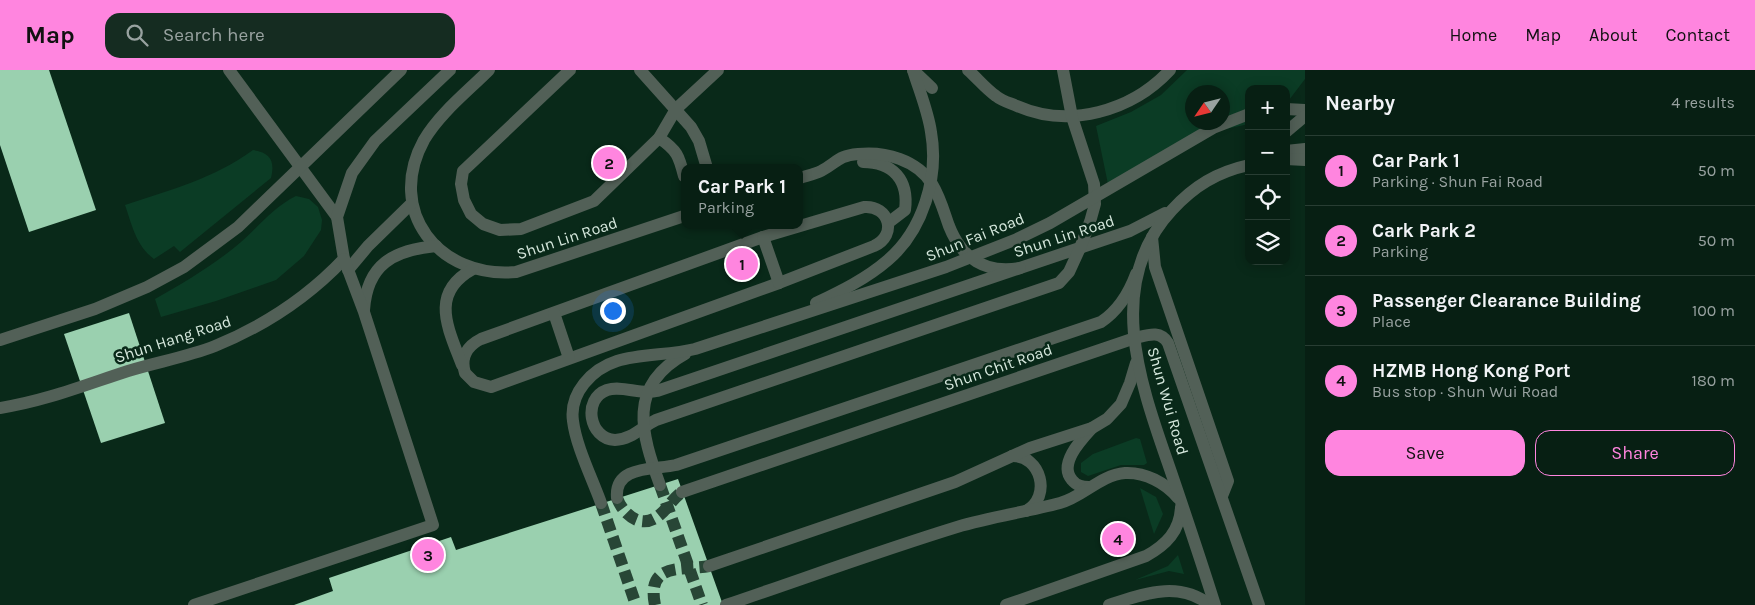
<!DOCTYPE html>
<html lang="en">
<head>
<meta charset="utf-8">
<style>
  body { margin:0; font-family:Karla,sans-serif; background:#152c21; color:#f1f3f6 }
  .controls { position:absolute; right:15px; top:15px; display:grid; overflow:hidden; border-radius:10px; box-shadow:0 2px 12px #0003 }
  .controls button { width:45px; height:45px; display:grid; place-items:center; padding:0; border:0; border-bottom:1px solid #283d33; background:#071f13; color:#f1f3f6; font:25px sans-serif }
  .compass { position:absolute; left:1185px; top:15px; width:45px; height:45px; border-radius:50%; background:#071f13; box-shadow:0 2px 12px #0003; rotate:235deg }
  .you { position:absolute; left:612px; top:240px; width:18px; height:18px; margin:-12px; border:4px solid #fff; border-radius:50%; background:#1a73e8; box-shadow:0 0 0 8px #1a73e833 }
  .badge { display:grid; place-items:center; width:32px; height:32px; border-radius:50%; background:#ff85df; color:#111; font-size:16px; font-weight:700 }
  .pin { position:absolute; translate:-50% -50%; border:2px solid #fff; box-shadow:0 1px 5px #0006 }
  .popup { position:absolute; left:681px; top:94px; width:122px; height:65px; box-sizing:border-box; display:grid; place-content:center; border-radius:10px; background:#071f13; filter:drop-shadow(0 1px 4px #0005); font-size:16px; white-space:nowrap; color:#98a2a0 }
  .popup b { font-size:19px; color:#f1f3f6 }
  .popup::after { content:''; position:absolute; left:50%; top:100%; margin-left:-10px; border:10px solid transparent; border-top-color:#071f13 }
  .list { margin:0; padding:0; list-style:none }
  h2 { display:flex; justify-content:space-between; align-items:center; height:65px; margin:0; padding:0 20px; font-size:21px }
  h2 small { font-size:16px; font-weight:400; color:#98a2a0 }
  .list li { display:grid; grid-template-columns:32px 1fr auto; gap:15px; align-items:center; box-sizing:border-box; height:70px; padding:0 20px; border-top:1px solid #283d33 }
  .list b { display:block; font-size:19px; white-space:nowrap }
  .list p { margin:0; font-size:16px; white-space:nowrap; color:#98a2a0 }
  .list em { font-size:16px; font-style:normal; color:#98a2a0 }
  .actions { display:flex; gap:10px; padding:15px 20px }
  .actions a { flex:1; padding:11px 0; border:1px solid #ff85df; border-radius:15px; text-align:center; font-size:18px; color:#ff85df }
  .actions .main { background:#ff85df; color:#111 }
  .icon { flex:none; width:28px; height:28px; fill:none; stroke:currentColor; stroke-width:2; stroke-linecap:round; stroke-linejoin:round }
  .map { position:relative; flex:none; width:1305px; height:535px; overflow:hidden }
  header { display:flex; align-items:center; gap:30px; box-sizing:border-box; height:70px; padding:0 25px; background:#ff85df; color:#111 }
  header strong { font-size:24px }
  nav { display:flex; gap:28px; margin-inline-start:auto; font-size:18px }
  .search { width:350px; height:45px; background:#152c21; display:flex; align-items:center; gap:12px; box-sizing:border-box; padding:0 18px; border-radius:15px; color:#98a2a0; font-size:19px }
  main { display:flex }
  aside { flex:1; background:#071f13 }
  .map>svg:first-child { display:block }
</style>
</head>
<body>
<header>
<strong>Map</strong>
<div class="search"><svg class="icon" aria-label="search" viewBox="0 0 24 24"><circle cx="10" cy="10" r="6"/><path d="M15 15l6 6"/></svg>Search here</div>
<nav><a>Home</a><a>Map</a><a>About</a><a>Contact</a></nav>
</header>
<main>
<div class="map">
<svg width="1305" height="535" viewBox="0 0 1305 535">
  <rect width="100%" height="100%" fill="#092919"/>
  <g fill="#0b3c25" fill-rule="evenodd">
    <path d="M1187,0H1305V9L1286,34V19H1249V54L1207,63L1109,119L1096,56L1131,42L1161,25ZM1192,22H1222V52H1192Z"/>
    <path d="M253,80C271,83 275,91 271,108L180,182L174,176L154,189C136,176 132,155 125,135C170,120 215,108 253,80Z"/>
    <path d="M296,126L309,129L318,137L322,150L321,160L304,186L276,210L216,231L161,247L155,229C185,212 214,195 241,172C259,156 275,136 296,126Z"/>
    <path d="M1136,368L1140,369L1147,393L1144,395H1121L1088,406L1081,402V393L1093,384Z"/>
    <path d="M1140,418L1156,427L1163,444L1154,464Z"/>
    <path d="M1178,485L1184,504L1169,501L1135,510L1168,496Z"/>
  </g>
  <g fill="#9ad0af">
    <path d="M0,0H49L96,140L29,162L0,75Z"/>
    <path d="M129,243L165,353L101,373L64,264Z"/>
    <path d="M678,409L723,535H294L333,521L329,508L451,467L456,480Z"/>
  </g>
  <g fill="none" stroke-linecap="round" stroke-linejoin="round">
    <g stroke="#284636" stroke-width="12" stroke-dasharray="12 6" stroke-linecap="butt">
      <path d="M660,415L702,535"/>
      <path d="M617,428C623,444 640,459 657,447C667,440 672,429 682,422"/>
      <path d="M601,433L636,535"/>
      <path d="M655,535C646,491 683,501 709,496"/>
    </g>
    <g stroke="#526057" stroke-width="12">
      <path d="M229,0L337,147"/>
      <path d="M489,0C467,22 440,43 424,70C385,141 439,209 516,202L684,146"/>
      <path d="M570,0L463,101L461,114L464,130L471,144L483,154L500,160L521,159L594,131L659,68L676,39L718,0"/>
      <path d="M640,0L691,57L699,71L707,98"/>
      <path d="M913,0L932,18"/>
      <path d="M968,0C978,9 986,19 996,26C1002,31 1010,33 1017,36C1069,59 1132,41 1170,0"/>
      <path d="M1286,39L1305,40"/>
      <path d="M1286,62L1305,46"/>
      <path d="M659,68C677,80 679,86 684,106"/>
      <path d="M1286,81L1305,79"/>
      <path d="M1286,89L1305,90"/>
      <path d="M863,92C893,92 909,110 905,140L888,153"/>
      <path d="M800,108C806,106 815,104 821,101C838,92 837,86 858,84C885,81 917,90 932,114C940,127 944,142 949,156C962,189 986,204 1020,198L1130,161L1165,143"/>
      <path d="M864,137C889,135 898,165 874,176L779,213L491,317L474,312L465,303C460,287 467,276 481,269L763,167Z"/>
      <path d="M763,167L779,213"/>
      <path d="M1152,167L1155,197L1228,411L1222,426"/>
      <path d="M1020,198L657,321C640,325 622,315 607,320C582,329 589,369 615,370C631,370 643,356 656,350L1059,213L1069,202L1080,178L1090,152L1095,134L1094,114L1072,47L1063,0"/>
      <path d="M348,200L368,176L411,134"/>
      <path d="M816,233C841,221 866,209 888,190C923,160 939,107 931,62C928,41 919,20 913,0"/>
      <path d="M364,240C367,194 394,180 436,176"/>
      <path d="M554,243L569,288"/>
      <path d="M0,270L95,239L147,217L184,197L238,157L401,0"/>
      <path d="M462,295C448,258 429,223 473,199"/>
      <path d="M0,338C45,331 85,315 128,301C157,292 187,287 215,276C264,256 308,227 344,189L337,147L352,103L375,71L450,0"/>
      <path d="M1012,386C1041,385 1052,427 1026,441"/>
      <path d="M660,415C641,363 627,316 685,284"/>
      <path d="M1089,417C1082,417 1077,416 1072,410C1058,394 1081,370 1092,358"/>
      <path d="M682,422L1135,268C1148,265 1160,260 1168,273L1259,535"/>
      <path d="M617,428C614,395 654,400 676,395L1101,252C1119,240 1129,223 1136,204"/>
      <path d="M601,433C592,408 576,376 573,351C569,323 592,299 617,291C640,284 670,285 695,279L946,197L1017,169L1050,153L1213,58L1249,44"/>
      <path d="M709,496L955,412L1030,378L1092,358L1107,349L1121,334L1130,313L1136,293"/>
      <path d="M194,535L433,455L364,242L344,189"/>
      <path d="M726,535C803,509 879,481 957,457C990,447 1026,442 1060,433C1083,427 1100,405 1125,403C1145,402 1166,413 1178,428"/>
      <path d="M1006,535L1146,486C1166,475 1180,461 1181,437"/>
      <path d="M1109,535C1144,524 1178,510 1210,535"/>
      <path d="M1215,535C1201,491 1186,446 1171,402C1142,318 1102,215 1172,140C1194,116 1217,102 1249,95"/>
    </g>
  </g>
  <g text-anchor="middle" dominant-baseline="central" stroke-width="5" stroke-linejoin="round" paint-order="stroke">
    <g font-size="16" fill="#d6e8dd" stroke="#092919">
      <text transform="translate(1064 166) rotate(-18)">Shun Lin Road</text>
      <text transform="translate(975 167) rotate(-22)">Shun Fai Road</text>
      <text transform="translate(567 168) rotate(-18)">Shun Lin Road</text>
      <text transform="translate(173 269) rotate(-18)">Shun Hang Road</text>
      <text transform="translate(998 297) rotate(-19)">Shun Chit Road</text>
      <text transform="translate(1168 331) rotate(74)">Shun Wui Road</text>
    </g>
  </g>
</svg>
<div class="controls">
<button>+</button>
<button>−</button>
<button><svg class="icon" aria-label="locate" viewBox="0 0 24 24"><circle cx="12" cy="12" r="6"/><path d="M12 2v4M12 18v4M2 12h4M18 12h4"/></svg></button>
<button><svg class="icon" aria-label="layers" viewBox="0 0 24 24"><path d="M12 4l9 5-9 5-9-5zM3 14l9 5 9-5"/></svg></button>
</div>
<svg class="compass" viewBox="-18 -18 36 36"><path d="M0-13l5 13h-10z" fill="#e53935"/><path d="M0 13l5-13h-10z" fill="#98a2a0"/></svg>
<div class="you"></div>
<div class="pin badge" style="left:742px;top:194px">1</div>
<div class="popup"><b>Car Park 1</b>Parking</div>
<div class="pin badge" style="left:609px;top:93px">2</div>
<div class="pin badge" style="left:428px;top:485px">3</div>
<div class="pin badge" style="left:1118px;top:469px">4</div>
</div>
<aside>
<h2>Nearby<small>4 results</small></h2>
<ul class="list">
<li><span class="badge">1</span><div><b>Car Park 1</b><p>Parking · Shun Fai Road</p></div><em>50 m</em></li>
<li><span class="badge">2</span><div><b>Cark Park 2</b><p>Parking</p></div><em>50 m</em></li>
<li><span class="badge">3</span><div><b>Passenger Clearance Building</b><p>Place</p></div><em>100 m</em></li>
<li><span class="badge">4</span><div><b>HZMB Hong Kong Port</b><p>Bus stop · Shun Wui Road</p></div><em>180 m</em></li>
</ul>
<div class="actions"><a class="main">Save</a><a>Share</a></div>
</aside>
</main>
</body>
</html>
